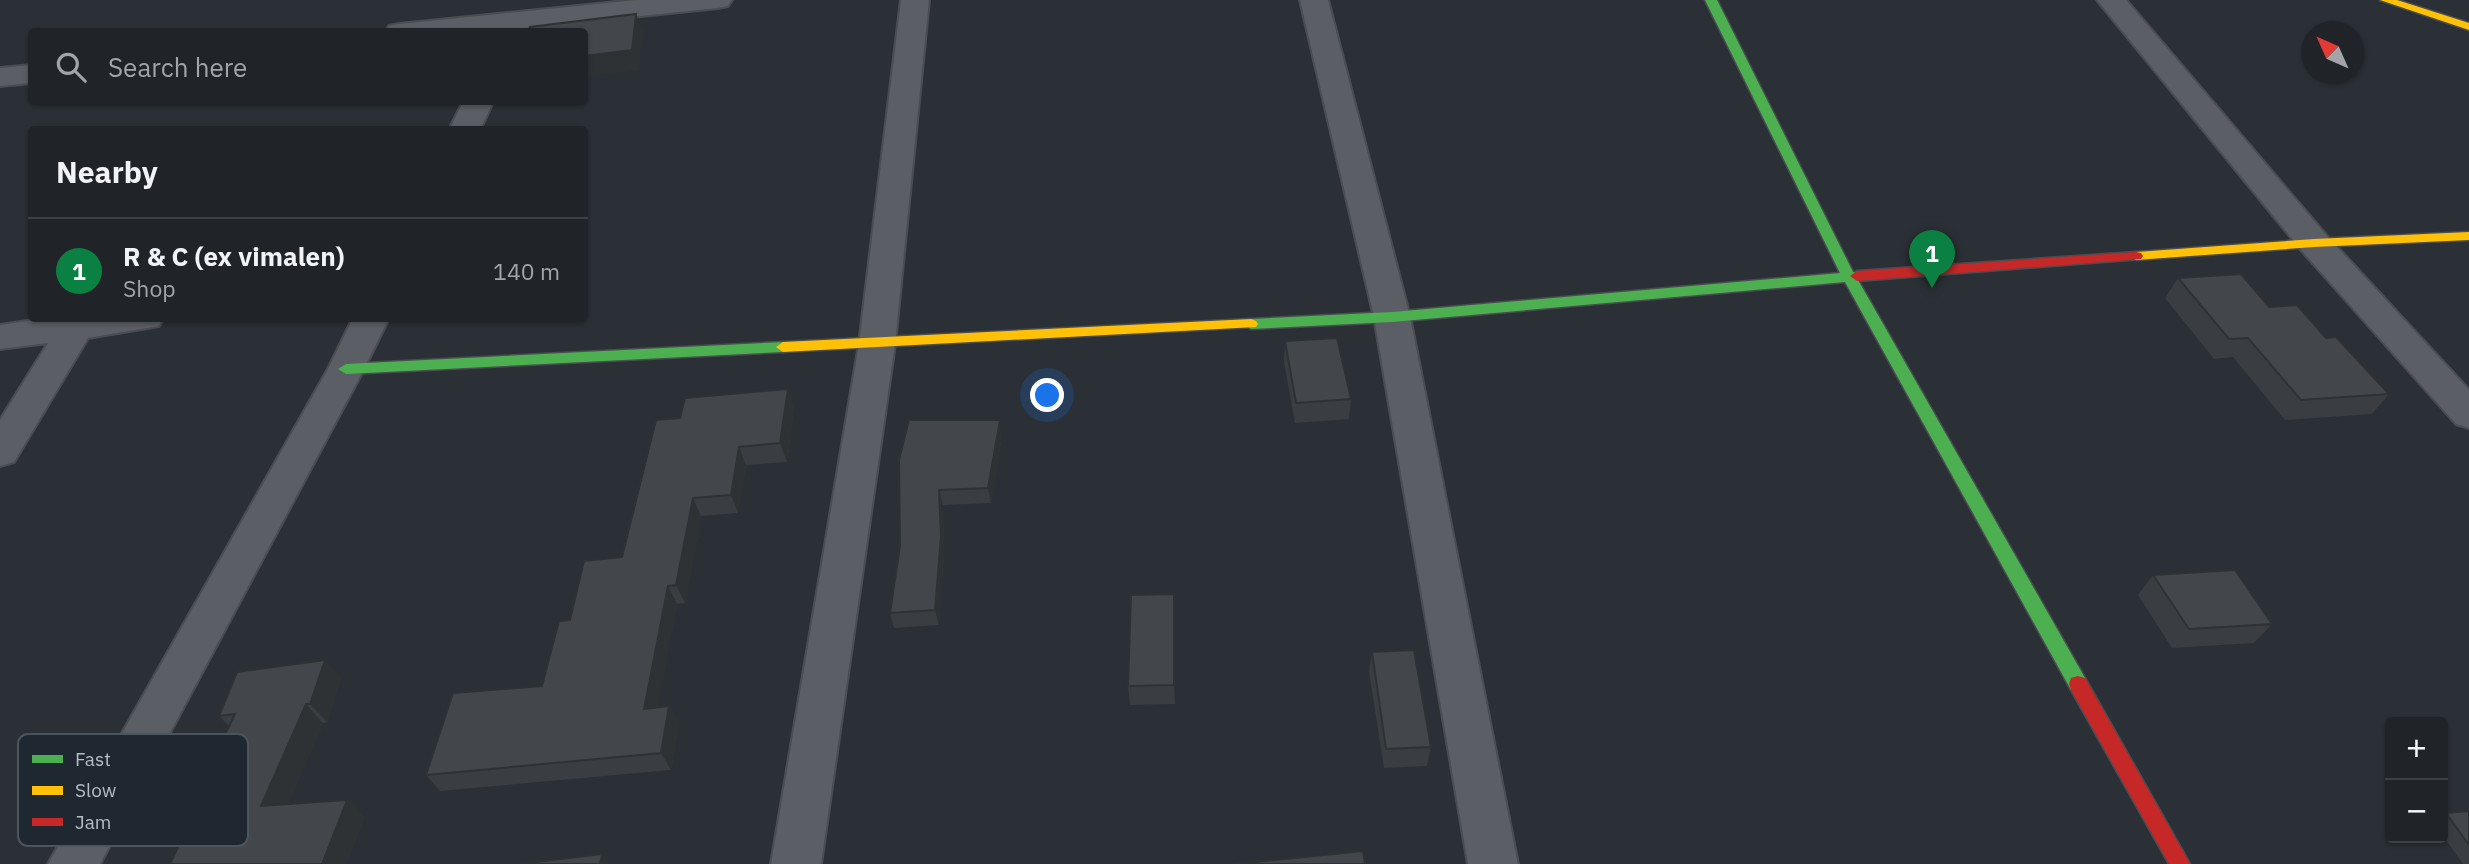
<!DOCTYPE html>
<html lang="en">
<head>
<meta charset="utf-8">
<style>
  body { margin:0; font-family:"IBM Plex Sans",sans-serif; background:#2d3034; color:#f1f3f6 }
  .controls { position:absolute; right:21px; bottom:21px; display:grid; overflow:hidden; border-radius:7px; box-shadow:0 2px 5px #0004 }
  .controls button { width:63px; height:63px; display:grid; place-items:center; padding:0; border:0; border-bottom:2px solid #3d4145; background:#202428; color:#f1f3f6; font:35px sans-serif }
  .compass { position:absolute; left:2301px; top:21px; width:63px; height:63px; border-radius:50%; background:#202428; box-shadow:0 2px 5px #0004; rotate:315deg }
  .you { position:absolute; left:1048px; top:396px; width:24px; height:24px; margin:-18px; border:5px solid #fff; border-radius:50%; background:#1a73e8; box-shadow:0 0 0 10px #1a73e833 }
  .badge { display:grid; place-items:center; width:46px; height:46px; border-radius:50%; background:#0b8043; color:#fff; font-size:23px; font-weight:700 }
  .pin { position:absolute; translate:-50% -58px; filter:drop-shadow(0 2px 4px #0008) }
  .pin::after { content:''; position:absolute; top:37px; width:24px; height:21px; background:inherit; clip-path:polygon(0 0,100% 0,50% 100%) }
  .list { margin:0; padding:0; list-style:none }
  h2 { display:flex; justify-content:space-between; align-items:center; height:91px; margin:0; padding:0 28px; font-size:30px }
  h2 small { font-size:23px; font-weight:400; color:#a2a4a8 }
  .list li { display:grid; grid-template-columns:46px 1fr auto; gap:21px; align-items:center; box-sizing:border-box; height:105px; padding:0 28px; border-top:2px solid #3d4145 }
  .list b { display:block; font-size:26px; white-space:nowrap }
  .list p { margin:0; font-size:23px; white-space:nowrap; color:#a2a4a8 }
  .list em { font-size:23px; font-style:normal; color:#a2a4a8 }
  .icon { flex:none; width:38px; height:38px; fill:none; stroke:currentColor; stroke-width:2; stroke-linecap:round; stroke-linejoin:round }
  .map { position:relative; flex:none; width:2469px; height:864px; overflow:hidden }
  .search { position:absolute; background:#202428; box-shadow:0 2px 5px #0004; left:28px; top:28px; width:560px; height:77px; display:flex; align-items:center; gap:18px; box-sizing:border-box; padding:0 24px; border-radius:7px; color:#a2a4a8; font-size:26px }
  .panel { position:absolute; background:#202428; box-shadow:0 2px 5px #0004; left:28px; top:126px; width:560px; height:196px; border-radius:7px }
  .map>svg:first-child { display:block }
</style>
</head>
<body>
<div class="map">
<svg width="2469" height="864" viewBox="0 0 2469 864">
  <rect width="100%" height="100%" fill="#2b3036"/>
  <g fill="none" stroke-linecap="round" stroke-linejoin="round">
    <g stroke="#494c51" stroke-width="4">
      <g id="street">
        <path d="M636,0H732L728,6L718,8L487,32H385L389,26L399,24Z"/>
        <path d="M901,0H929L895,344L821,864H771L859,344Z"/>
        <path d="M1300,0H1328L1410,317L1518,864H1468L1374,317Z"/>
        <path d="M2097,0H2126L2326,235L2469,390V428L2456,424L2302,251Z"/>
        <path d="M32,65V83L0,86V68Z"/>
        <path d="M463,102H493L480,130H449Z"/>
        <path d="M48,318H163L159,326L88,338L14,462L0,466V420L48,343L0,349V325Z"/>
        <path d="M353,318H389L364,369L100,864H48L328,369Z"/>
      </g>
    </g>
    <g stroke="#494c51" stroke-width="3">
      <g id="fast">
        <path d="M1705,0H1717L1853,272L1862,273L1864,276L1858,280L2085,678L2087,684L2085,690L2078,692L2071,690L1845,282L1392,322L1251,329L1244,324L1251,319L1392,312L1840,273Z"/>
        <path d="M783,342L790,347L783,352L346,374L338,369L346,364Z"/>
      </g>
    </g>
    <g stroke="#494c51" stroke-width="3">
      <g id="slow">
        <path d="M2380,0H2397L2469,23V30Z"/>
        <path d="M2469,232V240L2314,247L2136,260L2129,256L2136,252L2314,239Z"/>
        <path d="M1251,319L1256,321L1258,324L1256,327L783,352L776,347L783,342Z"/>
      </g>
    </g>
    <g stroke="#494c51" stroke-width="3">
      <g id="jam">
        <path d="M2136,252L2141,253L2143,256L2141,259L1857,281L1850,276L1857,271Z"/>
        <path d="M2078,676L2085,678L2190,864H2169L2071,690L2069,684L2071,678Z"/>
      </g>
    </g>
    <use href="#street" fill="#5b5e64" fill-rule="evenodd"/>
    <use href="#fast" fill="#4caf50" fill-rule="evenodd"/>
    <use href="#slow" fill="#ffc107" fill-rule="evenodd"/>
    <use href="#jam" fill="#c62828" fill-rule="evenodd"/>
  </g>
  <g fill="#3a3d41">
    <path d="M2178,278L2326,338L2389,394L2372,414L2285,420L2233,357L2214,359L2165,298Z"/>
    <path d="M1285,341L1351,399L1349,419L1295,423L1284,362Z"/>
    <path d="M788,389L794,408L787,462L746,465L738,513L701,516L685,603L677,604L657,708L669,706L679,724L671,770L440,791L426,775L542,686L570,620L622,557L680,418Z"/>
    <path d="M1002,435L991,503L943,505L944,551L939,625L894,628L890,613L900,546L899,460Z"/>
    <path d="M2153,575L2272,624L2254,643L2172,648L2138,595Z"/>
    <path d="M1175,614V704L1130,705L1128,686Z"/>
    <path d="M1372,652L1431,747L1427,766L1384,768L1369,671Z"/>
    <path d="M341,678L327,722L323,723L288,804L347,800L364,818L346,864H170L199,806L193,801L229,726L219,716Z"/>
    <path d="M2469,811V864H2463L2443,836V815L2446,813Z"/>
  </g>
  <g fill="#2f3235">
    <path d="M636,14L643,33L639,70L584,77V56Z"/>
    <path d="M788,389L794,408L787,462L780,443Z"/>
    <path d="M1000,420L1002,435L991,503L988,488Z"/>
    <path d="M739,447L746,465L738,513L731,495Z"/>
    <path d="M939,490L943,505L944,551L939,625L935,610Z"/>
    <path d="M693,498L701,516L685,603L676,585Z"/>
    <path d="M668,586L677,604L654,726L644,709Z"/>
    <path d="M1174,594L1175,614V704L1174,685Z"/>
    <path d="M325,660L341,678L327,722L310,704Z"/>
    <path d="M306,704L323,723L280,824L261,806Z"/>
    <path d="M669,706L679,724L671,770L661,753Z"/>
    <path d="M347,800L364,818L346,864H322Z"/>
    <path d="M602,854L609,864H600Z"/>
  </g>
  <g fill="#43474c" stroke="#2f3235" stroke-width="2">
    <path d="M636,14L632,50L584,56V32H529L530,27Z"/>
    <path d="M2241,274L2269,307L2297,305L2326,338L2336,337L2389,394L2301,400L2248,338L2229,339L2178,278Z"/>
    <path d="M1337,338L1351,399L1296,403L1285,341Z"/>
    <path d="M788,389L780,443L739,447L731,495L693,498L676,585L668,586L644,709L669,706L661,753L426,775L453,693L542,686L559,621L570,620L584,561L622,557L656,420L680,418L685,398Z"/>
    <path d="M909,420H1000L988,488L939,490L941,536L935,610L890,613L900,546L899,460Z"/>
    <path d="M2235,570L2272,624L2189,629L2153,575Z"/>
    <path d="M1174,594V685L1128,686L1131,595Z"/>
    <path d="M1414,650L1431,747L1386,749L1372,652Z"/>
    <path d="M325,660L310,704H306L261,806L347,800L322,864H170L201,800L193,801L235,714L219,716L237,672Z"/>
    <path d="M2469,811V845L2446,813Z"/>
    <path d="M1363,851L1365,864H1234Z"/>
    <path d="M602,854L600,864H520Z"/>
  </g>
  <rect x="18" y="734" width="230" height="112" rx="10" fill="#1f2730" stroke="#4c545d" stroke-width="2"/>
  <rect x="32" y="755" width="31" height="8" fill="#4caf50"/>
  <rect x="32" y="786" width="31" height="9" fill="#ffc107"/>
  <rect x="32" y="818" width="31" height="8" fill="#c62828"/>
  <g font-size="19" fill="#b6bdc6">
    <text x="75" y="766">Fast</text>
    <text x="75" y="797">Slow</text>
    <text x="75" y="829">Jam</text>
  </g>
</svg>
<div class="controls">
<button>+</button>
<button>−</button>
</div>
<svg class="compass" viewBox="-18 -18 36 36"><path d="M0-13l5 13h-10z" fill="#e53935"/><path d="M0 13l5-13h-10z" fill="#a2a4a8"/></svg>
<div class="you"></div>
<div class="pin badge" style="left:1932px;top:288px">1</div>
<div class="search"><svg class="icon" aria-label="search" viewBox="0 0 24 24"><circle cx="10" cy="10" r="6"/><path d="M15 15l6 6"/></svg>Search here</div>
<section class="panel">
<h2>Nearby<small></small></h2>
<ul class="list">
<li><span class="badge">1</span><div><b>R &amp; C (ex vimalen)</b><p>Shop</p></div><em>140 m</em></li>
</ul>
</section>
</div>
</body>
</html>
